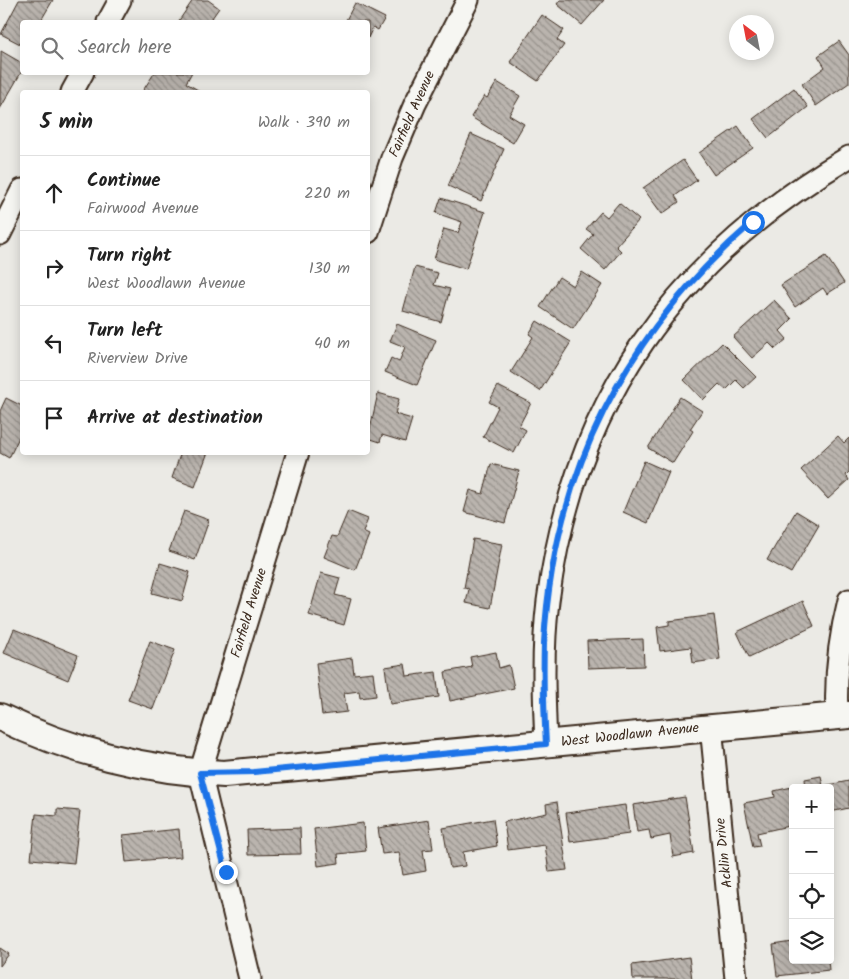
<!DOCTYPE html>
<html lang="en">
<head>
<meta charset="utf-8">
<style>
  body { margin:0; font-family:Kalam,sans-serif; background:#f2f2f2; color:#222 }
  .controls { position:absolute; right:15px; bottom:15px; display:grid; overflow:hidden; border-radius:5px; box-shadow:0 2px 12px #0003 }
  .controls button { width:45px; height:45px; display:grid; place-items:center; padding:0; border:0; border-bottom:1px solid #e0e0e0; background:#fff; color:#222; font:25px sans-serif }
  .compass { position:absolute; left:729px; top:15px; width:45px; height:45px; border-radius:50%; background:#fff; box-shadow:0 2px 12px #0003; rotate:328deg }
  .stop { position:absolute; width:15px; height:15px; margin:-11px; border:4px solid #1a73e8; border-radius:50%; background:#fff }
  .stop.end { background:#1a73e8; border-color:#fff; box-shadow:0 1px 5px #0008 }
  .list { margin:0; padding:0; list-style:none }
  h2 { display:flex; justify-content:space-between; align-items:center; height:65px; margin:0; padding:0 20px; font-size:21px }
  h2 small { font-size:16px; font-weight:400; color:#767676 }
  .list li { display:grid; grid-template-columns:32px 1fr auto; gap:15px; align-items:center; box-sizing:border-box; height:75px; padding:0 20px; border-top:1px solid #e0e0e0 }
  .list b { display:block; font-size:19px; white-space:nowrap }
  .list p { margin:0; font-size:16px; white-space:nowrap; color:#767676 }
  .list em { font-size:16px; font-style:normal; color:#767676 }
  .icon { flex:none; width:28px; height:28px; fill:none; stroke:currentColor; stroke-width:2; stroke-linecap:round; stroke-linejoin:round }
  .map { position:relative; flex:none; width:849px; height:979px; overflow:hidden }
  .search { position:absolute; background:#fff; box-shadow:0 2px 12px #0003; left:20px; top:20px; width:350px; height:55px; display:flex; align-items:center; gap:12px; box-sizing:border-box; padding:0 18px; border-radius:5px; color:#767676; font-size:19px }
  .panel { position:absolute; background:#fff; box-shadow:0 2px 12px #0003; left:20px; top:90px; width:350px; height:365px; border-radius:5px }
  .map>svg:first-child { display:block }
</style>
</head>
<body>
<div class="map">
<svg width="849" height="979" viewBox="0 0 849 979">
  <defs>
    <pattern id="building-back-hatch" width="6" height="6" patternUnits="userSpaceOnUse" patternTransform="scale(1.25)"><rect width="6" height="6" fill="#bab4ae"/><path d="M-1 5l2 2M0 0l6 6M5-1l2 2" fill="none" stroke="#98938d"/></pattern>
  </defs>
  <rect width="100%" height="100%" fill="#ebeae5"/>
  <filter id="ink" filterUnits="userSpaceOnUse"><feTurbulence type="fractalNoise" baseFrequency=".02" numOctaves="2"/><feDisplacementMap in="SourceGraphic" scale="10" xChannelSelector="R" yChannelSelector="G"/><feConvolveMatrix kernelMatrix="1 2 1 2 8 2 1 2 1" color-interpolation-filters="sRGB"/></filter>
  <g filter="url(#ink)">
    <g fill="url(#building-back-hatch)" stroke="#3b2a1e">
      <path d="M19,0H53L40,22H22V45L1,34Z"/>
      <path d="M193,0H208L219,8L212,18L218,22H178Z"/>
      <path d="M560,0H604L582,25L557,4Z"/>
      <path d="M355,3L385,18L378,30L373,27L368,38V22H345Z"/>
      <path d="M542,15L564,30L557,40L564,45L538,81L510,62Z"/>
      <path d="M839,41L849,55V83L816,106L802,84L825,67L818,56Z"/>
      <path d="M1,51L22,63V71L0,109Z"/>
      <path d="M155,72H192L186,83L198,90L197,92H142Z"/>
      <path d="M497,82L520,96L509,115L524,124L513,143L471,117L484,96L487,98Z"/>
      <path d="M794,88L808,107L768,138L753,119Z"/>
      <path d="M738,126L753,148L714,175L699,153Z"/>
      <path d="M471,134L504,149L481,201L448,186Z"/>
      <path d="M683,160L697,180L675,196L679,202L662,214L643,188Z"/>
      <path d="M441,198L485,212L466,269L434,259L444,229L458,233L462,222L436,213Z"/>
      <path d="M619,203L639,220L616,246L621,251L605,270L581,249L593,234L586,229L601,212L607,217Z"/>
      <path d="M826,256L844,283L827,294L823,288L795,307L781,285Z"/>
      <path d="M415,267L438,273L434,285L450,289L441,322L403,311Z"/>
      <path d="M582,272L602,285L573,329L540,307L559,277L573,286Z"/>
      <path d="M774,300L792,319L780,331L787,339L775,349L769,343L752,358L733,337Z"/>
      <path d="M537,321L571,342L540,391L511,372L533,337L529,334Z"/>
      <path d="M397,324L436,340L417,385L385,372L391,358L399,362L405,347L390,341Z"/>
      <path d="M722,343L756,377L744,388L736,380L726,390L719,384L703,400L684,380Z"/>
      <path d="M498,386L531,403L519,426L526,430L514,453L483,437L498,407L489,402Z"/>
      <path d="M378,393L399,399L395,414L412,419L405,442L382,435L380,442L368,438Z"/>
      <path d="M680,397L702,411L690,429L693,431L673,463L648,448Z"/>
      <path d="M6,398L22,406V431L9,458L0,453V411Z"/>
      <path d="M838,436L844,443L849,438V472L846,475L849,480L828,499L801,470Z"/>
      <path d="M181,452H208L195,487L172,478Z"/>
      <path d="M644,461L669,472L648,523L623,512Z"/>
      <path d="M491,464L519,471L505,523L464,512L470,490L483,494Z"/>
      <path d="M184,511L209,520L195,560L169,551Z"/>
      <path d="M348,511L368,519L363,532L369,535L355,570L324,557L332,536L337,537Z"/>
      <path d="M796,511L819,525L791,573L767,560Z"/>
      <path d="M473,539L502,544L490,608L466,603L469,589L464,588Z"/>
      <path d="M160,563L190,572L182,601L152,593Z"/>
      <path d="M321,573L340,578L335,595L351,599L344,625L309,615Z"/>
      <path d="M803,601L814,626L749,657L737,632Z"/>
      <path d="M714,615L720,659L693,663L691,647L660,651L657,627L669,625V621Z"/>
      <path d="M14,629L78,655L68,680L4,653Z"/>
      <path d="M643,639L644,666L588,668L587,641Z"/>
      <path d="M150,641L175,650L153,709L128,700Z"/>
      <path d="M496,652L499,668L509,665L514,688L450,701L445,672L472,667L470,657Z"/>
      <path d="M352,658L354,674L373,672L376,696L360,698L359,691L344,693L347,712L322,715L316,663Z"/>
      <path d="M405,664L407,676L436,672L439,697L390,704L385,667Z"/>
      <path d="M821,776L823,786L849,781V808L830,812V788H806L805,779Z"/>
      <path d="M792,787L793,825L757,833L760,846L753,847L744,803L775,797L774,791Z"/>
      <path d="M685,797L694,853L673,857L670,835L651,839L649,830L637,832L633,805Z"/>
      <path d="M557,802L567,870L549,872L545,845L508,850L504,822L547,813L546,804Z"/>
      <path d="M625,805L629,834L570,842L566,813Z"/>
      <path d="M57,809L80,811L74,863L31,859L36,814L57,816Z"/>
      <path d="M493,819L497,846L463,852L465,866L450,868L443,828Z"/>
      <path d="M429,820L433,849L423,850L426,871L403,875L399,852L382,854L378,828Z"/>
      <path d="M363,823L366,851L338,854L339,863L318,866L314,829Z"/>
      <path d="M300,828L301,854L248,855L247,830Z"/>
      <path d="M179,829L181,857L126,862L123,835Z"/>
      <path d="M793,942V960H828L829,970L777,976L773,945Z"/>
      <path d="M0,948L9,954L0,966Z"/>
      <path d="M689,957L692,979H633L632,965Z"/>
    </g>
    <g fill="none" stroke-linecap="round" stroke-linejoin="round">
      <g stroke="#3b2a1e" stroke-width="25">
        <g id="minor">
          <path d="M108,22L120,0"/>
          <path d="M72,92L83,72"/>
          <path d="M368,232L392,158L415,104L468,0"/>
          <path d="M0,234L22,190"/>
          <path d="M837,716C835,675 839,639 849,600"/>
          <path d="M711,726L736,979"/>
          <path d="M546,745C544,697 542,649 548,601C574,400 676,259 849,157"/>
          <path d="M250,979L200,773L298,452"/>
        </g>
      </g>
      <g stroke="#3b2a1e" stroke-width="30">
        <path id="tertiary" d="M0,717C69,751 148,771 224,774L849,715"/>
      </g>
      <use href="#minor" stroke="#f6f6f2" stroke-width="21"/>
      <use href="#tertiary" stroke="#f6f6f2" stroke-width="26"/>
    </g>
  </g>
  <g fill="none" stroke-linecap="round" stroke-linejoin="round" filter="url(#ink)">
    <path stroke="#1a73e8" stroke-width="6" d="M226,872L200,773L254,772L546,744C544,711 543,677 544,643C553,473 626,332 753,222"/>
  </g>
  <g text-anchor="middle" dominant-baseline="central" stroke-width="4.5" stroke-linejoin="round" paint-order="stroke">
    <g font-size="14" fill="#3b2a1e" stroke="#f6f6f2">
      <text transform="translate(412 114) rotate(-66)">Fairfield Avenue</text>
      <text transform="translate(249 613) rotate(-73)">Fairfield Avenue</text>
      <text transform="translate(630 735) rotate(-6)">West Woodlawn Avenue</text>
      <text transform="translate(724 853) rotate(-96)">Acklin Drive</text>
    </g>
  </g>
</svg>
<div class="controls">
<button>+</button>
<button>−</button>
<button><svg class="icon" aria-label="locate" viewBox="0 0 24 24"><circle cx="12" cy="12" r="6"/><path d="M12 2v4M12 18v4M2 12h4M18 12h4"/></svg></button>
<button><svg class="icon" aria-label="layers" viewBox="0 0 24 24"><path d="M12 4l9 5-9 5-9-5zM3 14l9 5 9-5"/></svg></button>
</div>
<svg class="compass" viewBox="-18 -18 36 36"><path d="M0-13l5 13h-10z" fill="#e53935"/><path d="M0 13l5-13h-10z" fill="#767676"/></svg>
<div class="stop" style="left:753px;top:222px"></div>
<div class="stop end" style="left:226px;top:872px"></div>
<div class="search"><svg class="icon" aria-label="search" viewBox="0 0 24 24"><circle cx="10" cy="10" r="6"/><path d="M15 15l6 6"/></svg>Search here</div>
<section class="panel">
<h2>5 min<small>Walk · 390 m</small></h2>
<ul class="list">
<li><svg class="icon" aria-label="ahead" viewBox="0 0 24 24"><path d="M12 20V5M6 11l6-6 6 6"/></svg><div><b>Continue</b><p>Fairwood Avenue</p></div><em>220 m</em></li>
<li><svg class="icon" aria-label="right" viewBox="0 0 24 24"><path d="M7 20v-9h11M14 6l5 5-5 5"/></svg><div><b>Turn right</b><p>West Woodlawn Avenue</p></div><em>130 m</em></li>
<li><svg class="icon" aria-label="left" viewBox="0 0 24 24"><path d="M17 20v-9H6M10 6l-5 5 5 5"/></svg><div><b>Turn left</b><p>Riverview Drive</p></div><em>40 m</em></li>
<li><svg class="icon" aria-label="arrive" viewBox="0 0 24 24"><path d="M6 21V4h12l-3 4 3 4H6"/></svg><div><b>Arrive at destination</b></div></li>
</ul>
</section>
</div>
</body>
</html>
